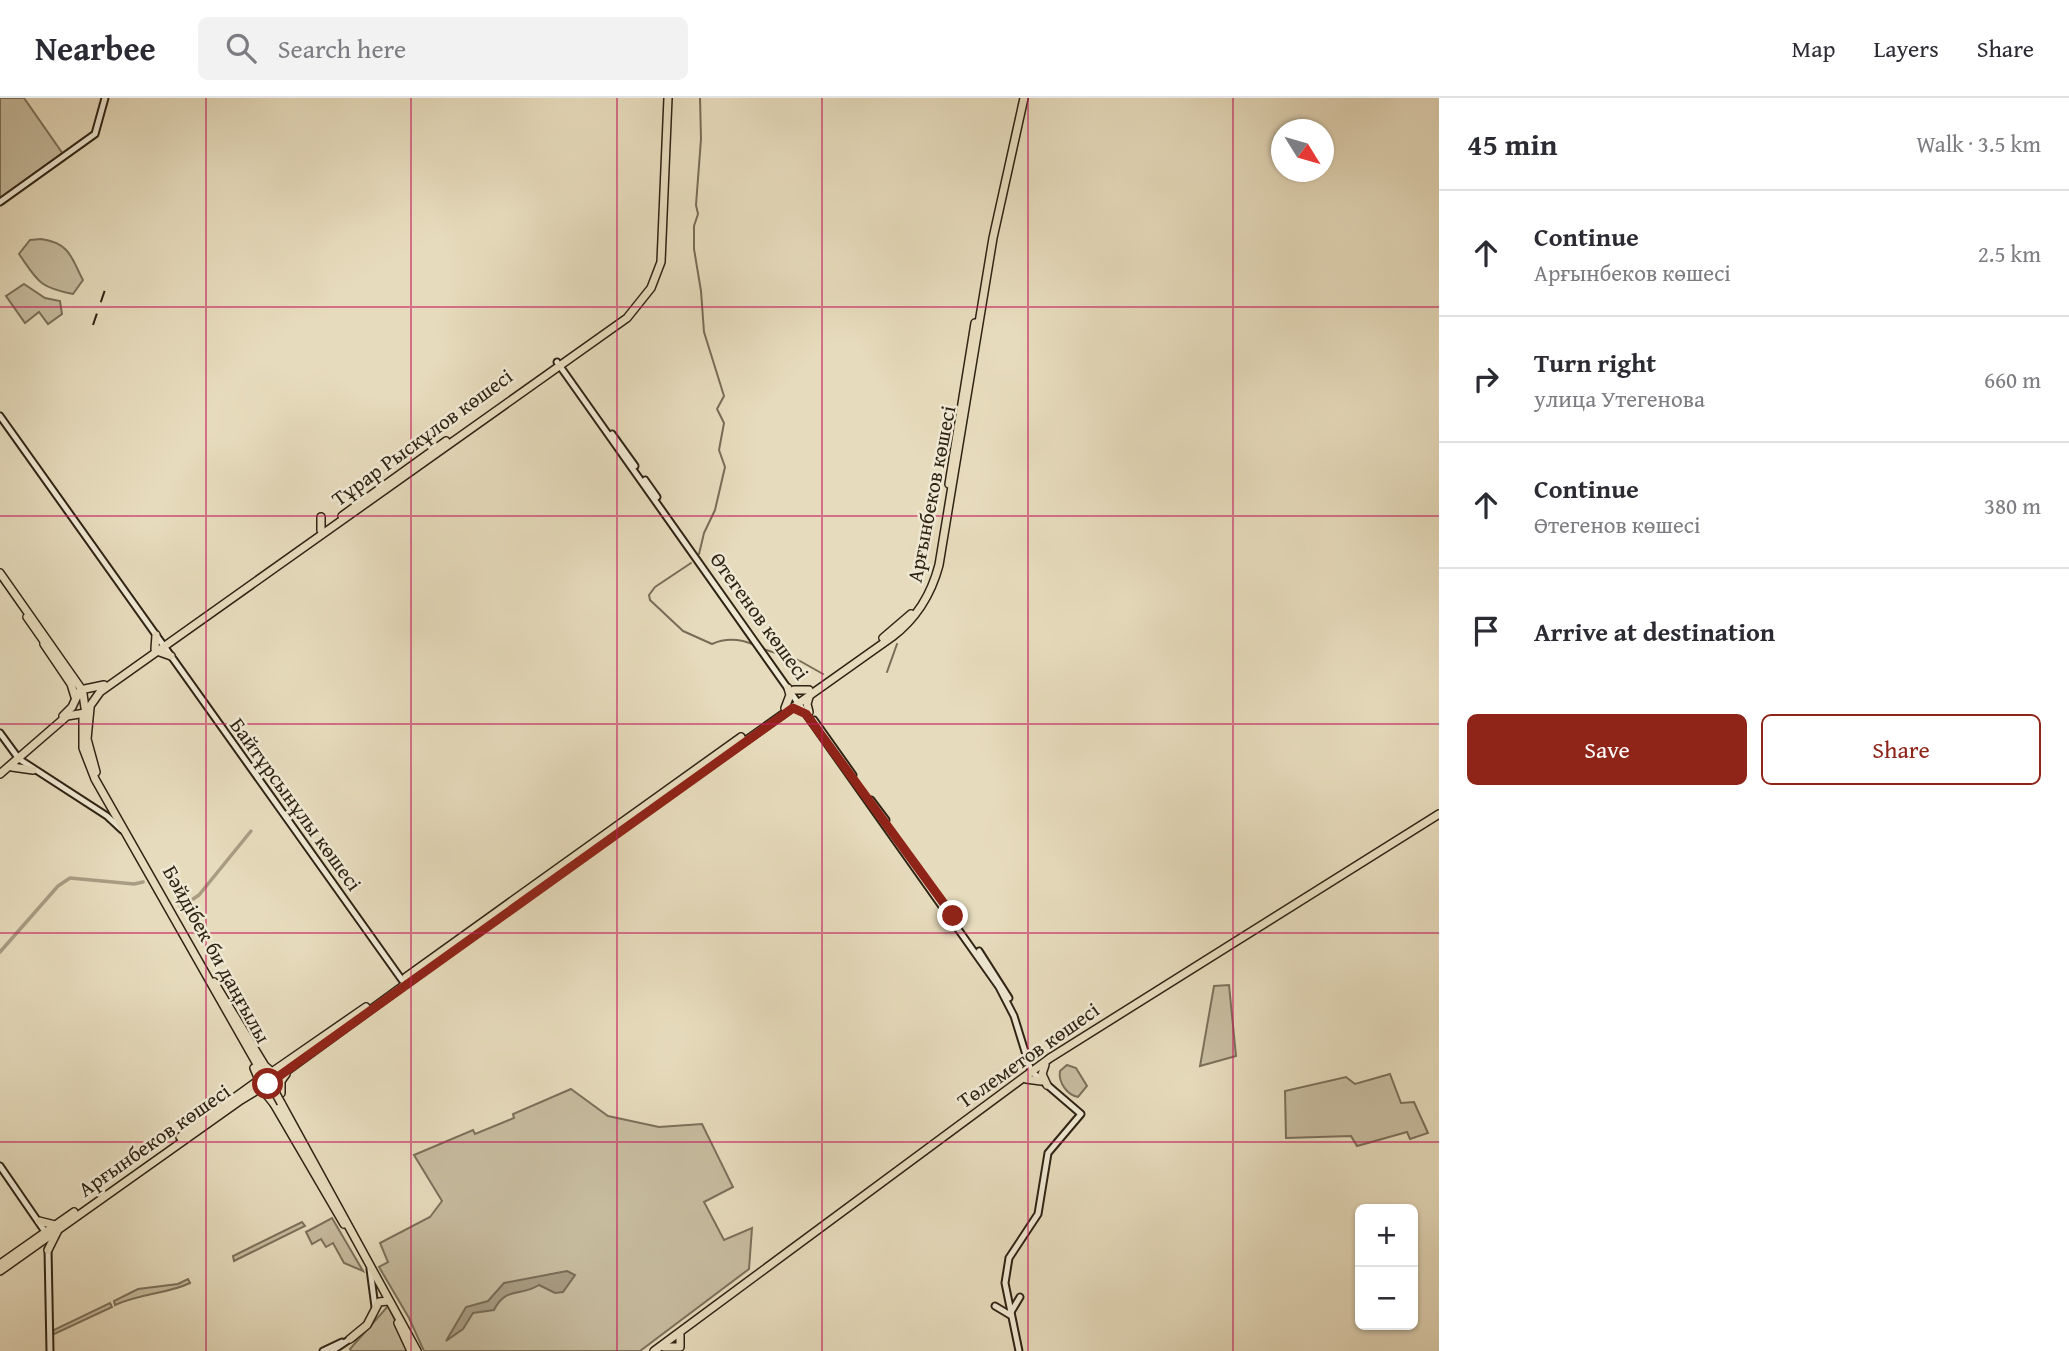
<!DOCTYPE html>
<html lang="en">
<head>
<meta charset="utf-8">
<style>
  body { margin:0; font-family:"Gentium Book Plus",serif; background:#f2f2f3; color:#2b2b33 }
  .controls { position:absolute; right:21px; bottom:21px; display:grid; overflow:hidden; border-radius:10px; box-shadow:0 2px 5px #0004 }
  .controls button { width:63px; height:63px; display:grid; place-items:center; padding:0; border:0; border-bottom:2px solid #e1e1e2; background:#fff; color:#2b2b33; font:35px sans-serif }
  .compass { position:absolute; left:1271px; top:21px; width:63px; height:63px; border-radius:50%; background:#fff; box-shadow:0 2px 5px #0004; rotate:127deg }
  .stop { position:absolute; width:21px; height:21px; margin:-16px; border:5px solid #8f2418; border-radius:50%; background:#fff }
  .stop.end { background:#8f2418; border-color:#fff; box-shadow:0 2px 7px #0008 }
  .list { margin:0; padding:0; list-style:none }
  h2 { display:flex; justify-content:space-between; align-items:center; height:91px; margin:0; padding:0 28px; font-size:30px }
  h2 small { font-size:23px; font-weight:400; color:#7c7c81 }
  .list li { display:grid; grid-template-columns:46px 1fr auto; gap:21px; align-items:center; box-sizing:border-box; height:126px; padding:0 28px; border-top:2px solid #e1e1e2 }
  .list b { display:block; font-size:26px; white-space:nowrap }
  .list p { margin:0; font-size:23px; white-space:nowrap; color:#7c7c81 }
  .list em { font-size:23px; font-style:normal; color:#7c7c81 }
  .actions { display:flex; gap:14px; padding:21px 28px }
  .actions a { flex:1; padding:16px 0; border:2px solid #8f2418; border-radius:10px; text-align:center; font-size:24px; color:#8f2418 }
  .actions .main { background:#8f2418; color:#fff }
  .icon { flex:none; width:38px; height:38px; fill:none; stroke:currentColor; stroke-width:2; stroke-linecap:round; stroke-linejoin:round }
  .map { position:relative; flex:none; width:1439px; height:1253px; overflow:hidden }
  header { display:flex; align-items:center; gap:42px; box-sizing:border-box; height:98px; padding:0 35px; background:#fff; border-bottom:2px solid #e1e1e2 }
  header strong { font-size:33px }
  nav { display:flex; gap:38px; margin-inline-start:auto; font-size:24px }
  .search { width:490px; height:63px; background:#f2f2f3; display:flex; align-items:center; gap:18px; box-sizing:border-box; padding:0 24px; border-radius:10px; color:#7c7c81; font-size:26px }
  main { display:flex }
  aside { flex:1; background:#fff }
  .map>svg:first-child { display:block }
</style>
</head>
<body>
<header>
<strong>Nearbee</strong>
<div class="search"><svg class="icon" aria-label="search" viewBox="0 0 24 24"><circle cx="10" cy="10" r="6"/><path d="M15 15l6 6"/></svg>Search here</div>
<nav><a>Map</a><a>Layers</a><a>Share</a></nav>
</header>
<main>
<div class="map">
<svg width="1439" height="1253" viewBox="0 0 1439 1253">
  <rect width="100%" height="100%" fill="#e6dbbc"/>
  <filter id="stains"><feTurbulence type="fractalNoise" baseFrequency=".00286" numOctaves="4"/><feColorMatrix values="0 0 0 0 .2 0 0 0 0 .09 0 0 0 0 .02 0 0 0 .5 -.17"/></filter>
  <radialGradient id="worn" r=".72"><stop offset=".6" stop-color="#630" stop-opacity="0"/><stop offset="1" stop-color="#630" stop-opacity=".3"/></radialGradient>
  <g fill="#c7bc9f" stroke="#7b705a" stroke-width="2">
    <path d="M0,0H24L63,56L0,102Z"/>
    <path d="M41,141C71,145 72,162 83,182L73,196C38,189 38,183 19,156L30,142Z"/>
    <path d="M24,186L45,200L60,203L62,216L48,226L39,214L25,225L6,198Z"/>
    <path d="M1229,887L1236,958L1200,968L1214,888Z"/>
    <path d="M1067,967L1076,970L1087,988L1078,999C1067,997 1058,984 1060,973Z"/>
    <path d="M1390,976L1401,1005L1414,1004L1428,1035L1410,1041L1407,1034L1357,1048L1351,1038L1286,1040L1285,993L1346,979L1355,986Z"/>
    <path d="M571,991L608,1018L659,1029L702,1026L733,1089L704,1104L724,1142L752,1130L749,1171L640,1253H424L409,1220L379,1169L388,1164L380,1145L430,1119L442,1103L414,1057L473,1032L475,1036L514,1020L513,1016Z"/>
    <path d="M332,1120L363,1173L344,1165L333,1145L326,1149L321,1141L312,1146L306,1134Z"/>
    <path d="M302,1124L305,1128L234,1163L233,1158Z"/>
    <path d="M188,1181L190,1185C167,1196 142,1195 115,1207L114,1203L138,1191L178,1186Z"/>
    <path d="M110,1205L112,1209L52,1237L54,1232Z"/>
    <path d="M388,1208L410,1253H351L350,1251Z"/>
  </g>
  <path fill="#a89c83" stroke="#786c57" stroke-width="2" d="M567,1173L575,1177L563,1194L555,1195L539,1187C520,1199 506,1188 494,1212L473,1215L463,1231L446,1243L466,1209L488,1203L504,1185Z"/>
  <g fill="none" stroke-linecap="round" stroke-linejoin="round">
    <g stroke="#786c57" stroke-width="2">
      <path d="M699,456L704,435L715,412L725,369L719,352L724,325L717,311L724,298L704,234L701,193L694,151V128L698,116L696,107L701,41L700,0"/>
      <path d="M691,465L655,489L649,497L650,502L683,533L712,546C727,539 741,541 755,547"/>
      <path d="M763,551L798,562"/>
      <path d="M800,563L823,576"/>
      <path d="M887,574L897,546"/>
    </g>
    <g stroke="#a89c83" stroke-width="3.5">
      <path d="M177,801L181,809L199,797L251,733"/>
      <path d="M0,854L58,788L70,780L134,786L143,784"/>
    </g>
    <g stroke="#2f2314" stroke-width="9">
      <g id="secondary">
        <path d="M0,104L95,36L105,0"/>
        <path d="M557,264L999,889L1014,918L1031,973L1081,1016L1048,1055L1038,1116L1009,1160L1005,1185L1019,1253"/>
        <path d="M0,318L402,882"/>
        <path d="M612,336L635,368"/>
        <path d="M645,382L657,399"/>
        <path d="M814,622L853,677"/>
        <path d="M0,635L19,661L107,718L122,732"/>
        <path d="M871,702L886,722"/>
        <path d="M979,853L1009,900"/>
        <path d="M0,1068L46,1135"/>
        <path d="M48,1151L50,1253"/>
        <path d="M370,1171L375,1209"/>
        <path d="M995,1208L1010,1217"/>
        <path d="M1011,1214L1020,1199"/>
        <path d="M323,1253L342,1244"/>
        <path d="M332,1253L353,1239"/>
      </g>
    </g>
    <g stroke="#2f2314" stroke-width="10">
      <g id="primary">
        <path d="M949,386L975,225"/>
        <path d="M342,418L446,343"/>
        <path d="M321,432V419"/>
        <path d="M0,475L80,589"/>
        <path d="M27,519L48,549"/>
        <path d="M883,540L911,516"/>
        <path d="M44,546L71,586L75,599"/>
        <path d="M155,551L156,537"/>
        <path d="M157,553L171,558"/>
        <path d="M794,592H809"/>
        <path d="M83,596L85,610"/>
        <path d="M809,599L807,606L809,614"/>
        <path d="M90,610L87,641L96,674"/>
        <path d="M785,610L790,597L788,590"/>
        <path d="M63,618L72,609L80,592L104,587"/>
        <path d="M83,620V650L95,681L262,975"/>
        <path d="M12,669L33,672"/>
        <path d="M0,676L67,618L85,615L100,594L627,220L651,190L661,164L668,0"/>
        <path d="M406,879L741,639"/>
        <path d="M214,884L265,968L272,974L366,909"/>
        <path d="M1045,967L1042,976L1047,987"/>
        <path d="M1026,981L1041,983"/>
        <path d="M262,991L274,1006H278"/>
        <path d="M281,995V983L286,976"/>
        <path d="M281,1005L417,1253"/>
        <path d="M274,1006L344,1126"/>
        <path d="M180,1039L259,982L254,970"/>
        <path d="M39,1123L55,1127"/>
        <path d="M48,1152L57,1134"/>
        <path d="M0,1166L74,1114"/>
        <path d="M0,1173L241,1002L277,980L517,805L892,539C917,520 931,497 939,467L993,140L1024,0"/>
        <path d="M398,1225L411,1253"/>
        <path d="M350,1241L367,1227L379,1204L388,1203"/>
        <path d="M664,1249H680V1237"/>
        <path d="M654,1253L1050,960L1439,716"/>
      </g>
    </g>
    <use href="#secondary" stroke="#efe8d3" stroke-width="5"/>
    <use href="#primary" stroke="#e6dbbc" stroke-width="7"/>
    <path stroke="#2f2314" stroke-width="2" stroke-dasharray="12 12" stroke-linecap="butt" d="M93,227L107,186"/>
    <g stroke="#2f2314" stroke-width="10" stroke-linecap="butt">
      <g id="primary-bridge">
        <path d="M264,974L281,1005"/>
        <path d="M274,977L277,981"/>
        <path d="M260,986L262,991"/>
      </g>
    </g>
    <use href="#primary-bridge" stroke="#e6dbbc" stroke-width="7"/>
  </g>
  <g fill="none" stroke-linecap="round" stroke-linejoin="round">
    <path stroke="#8f2418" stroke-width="9" d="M268,986L793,610L806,616L953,818"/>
  </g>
  <path fill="none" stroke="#c2185b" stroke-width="2" stroke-opacity="0.55" d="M206,0V1253M411,0V1253M617,0V1253M822,0V1253M1028,0V1253M1233,0V1253M0,209H1439M0,418H1439M0,626H1439M0,835H1439M0,1044H1439"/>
  <g text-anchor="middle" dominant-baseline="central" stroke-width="5" stroke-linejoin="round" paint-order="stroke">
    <g font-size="21" fill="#2f2314" stroke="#efe8d3">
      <text transform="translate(422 339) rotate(-36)">Тұрар Рыскұлов көшесі</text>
      <text transform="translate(931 396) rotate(-79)">Арғынбеков көшесі</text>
      <text transform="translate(760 518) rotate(54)">Өтегенов көшесі</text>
      <text transform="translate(296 706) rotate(54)">Байтұрсынұлы көшесі</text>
      <text transform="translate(217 856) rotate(61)">Бәйдібек би даңғылы</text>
      <text transform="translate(1028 957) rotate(-35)">Төлеметов көшесі</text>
      <text transform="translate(154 1042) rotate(-35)">Арғынбеков көшесі</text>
    </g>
  </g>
  <rect width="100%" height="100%" filter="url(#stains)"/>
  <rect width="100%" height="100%" fill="url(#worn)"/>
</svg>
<div class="controls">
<button>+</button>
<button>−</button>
</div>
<svg class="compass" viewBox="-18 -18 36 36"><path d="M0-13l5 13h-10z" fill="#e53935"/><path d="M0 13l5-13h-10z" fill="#7c7c81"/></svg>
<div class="stop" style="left:268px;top:986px"></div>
<div class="stop end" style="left:953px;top:818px"></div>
</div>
<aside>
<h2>45 min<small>Walk · 3.5 km</small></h2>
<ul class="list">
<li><svg class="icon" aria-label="ahead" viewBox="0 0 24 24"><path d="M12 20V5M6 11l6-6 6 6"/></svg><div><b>Continue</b><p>Арғынбеков көшесі</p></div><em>2.5 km</em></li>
<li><svg class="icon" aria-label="right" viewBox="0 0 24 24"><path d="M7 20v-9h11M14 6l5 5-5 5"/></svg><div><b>Turn right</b><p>улица Утегенова</p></div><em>660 m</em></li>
<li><svg class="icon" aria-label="ahead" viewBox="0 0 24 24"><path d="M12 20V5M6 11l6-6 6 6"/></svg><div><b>Continue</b><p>Өтегенов көшесі</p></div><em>380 m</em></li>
<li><svg class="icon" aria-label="arrive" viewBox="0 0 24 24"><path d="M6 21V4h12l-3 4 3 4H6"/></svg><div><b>Arrive at destination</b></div></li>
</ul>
<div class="actions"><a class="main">Save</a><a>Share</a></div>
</aside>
</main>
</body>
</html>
